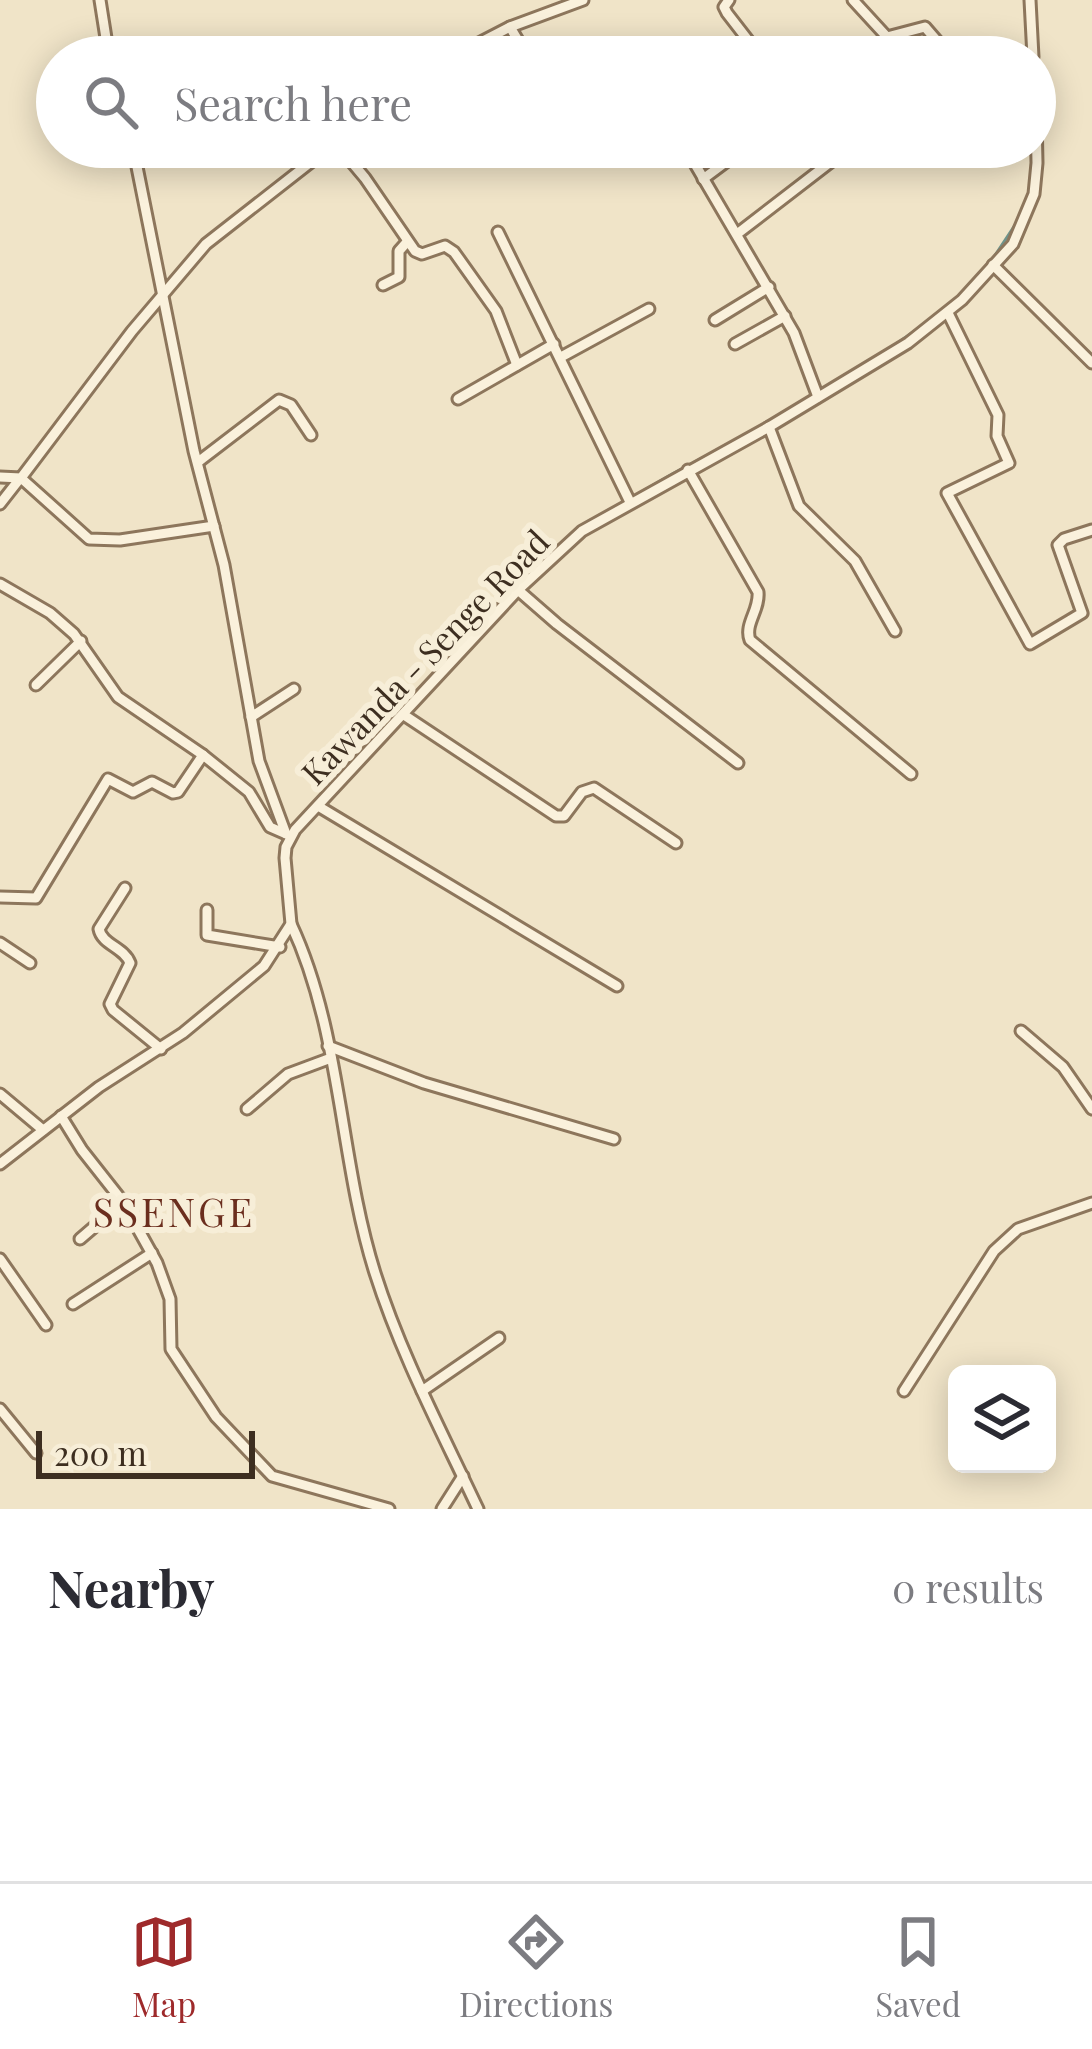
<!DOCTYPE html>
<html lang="en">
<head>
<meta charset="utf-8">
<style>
  body { margin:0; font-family:"Playfair Display",serif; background:#f2f2f3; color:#2b2b33 }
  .controls { position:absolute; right:36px; bottom:36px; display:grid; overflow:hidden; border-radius:18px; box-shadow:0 6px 30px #0003 }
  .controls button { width:108px; height:108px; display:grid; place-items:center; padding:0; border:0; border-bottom:3px solid #e1e1e2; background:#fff; color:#2b2b33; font:60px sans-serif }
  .scale { position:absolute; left:36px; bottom:30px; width:219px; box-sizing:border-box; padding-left:12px; border:6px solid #3d2e20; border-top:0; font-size:33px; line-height:42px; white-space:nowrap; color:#3d2e20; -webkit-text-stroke:9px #f7eed8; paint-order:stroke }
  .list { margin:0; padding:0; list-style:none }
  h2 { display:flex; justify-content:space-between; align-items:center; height:156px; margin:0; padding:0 48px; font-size:51px }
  h2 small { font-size:39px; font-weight:400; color:#7c7c81 }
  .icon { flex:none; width:66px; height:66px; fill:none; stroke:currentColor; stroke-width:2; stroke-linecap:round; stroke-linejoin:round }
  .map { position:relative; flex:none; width:1092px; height:1509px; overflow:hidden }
  .search { position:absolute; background:#fff; box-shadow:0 6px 30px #0003; left:36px; right:36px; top:36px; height:132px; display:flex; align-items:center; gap:30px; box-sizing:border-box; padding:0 42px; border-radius:66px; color:#7c7c81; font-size:45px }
  .sheet { height:372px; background:#fff }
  nav { display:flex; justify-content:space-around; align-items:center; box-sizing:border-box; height:168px; border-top:3px solid #e1e1e2; background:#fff; font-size:33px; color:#7c7c81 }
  nav a { display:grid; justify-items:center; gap:6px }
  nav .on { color:#9e2a2b }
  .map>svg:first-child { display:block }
</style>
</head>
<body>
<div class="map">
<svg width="1092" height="1509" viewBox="0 0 1092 1509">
  <rect width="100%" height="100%" fill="#f0e4c8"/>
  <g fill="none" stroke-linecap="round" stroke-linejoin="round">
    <g stroke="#6f938a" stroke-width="3">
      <path d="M992,260L1017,222"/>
      <path d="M882,354L923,325"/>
      <path d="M828,386L871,359"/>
      <path d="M708,455L729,444"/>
      <path d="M676,472L702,458"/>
      <path d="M636,495L674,473"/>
      <path d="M589,522L627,500"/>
      <path d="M546,558L571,535"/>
      <path d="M528,574L541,562"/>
    </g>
    <g stroke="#8d765c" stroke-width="15">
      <g id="minor">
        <path d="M100,0L109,57"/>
        <path d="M729,0L724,7L727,13L761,57"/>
        <path d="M853,0L887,37L925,27L944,49L969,57"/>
        <path d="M1030,0L1033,57"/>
        <path d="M510,27L528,57"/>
        <path d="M452,57L510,27L583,0"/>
        <path d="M133,147L194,451L224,565L259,761L286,834"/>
        <path d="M339,147L365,178L415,251L422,254L445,246L454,252L496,311L517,365"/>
        <path d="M685,147L794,333L818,397"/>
        <path d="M644,155L654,147"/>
        <path d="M703,179L746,147"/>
        <path d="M498,232L630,502"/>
        <path d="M737,234L850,147"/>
        <path d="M993,265L1092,363"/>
        <path d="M383,285L399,277V251L407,242"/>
        <path d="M948,313L998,415L997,436L1009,463L947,493L1030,644L1082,613L1058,545L1064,539L1092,530"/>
        <path d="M715,320L769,287"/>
        <path d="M735,344L785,316"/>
        <path d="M561,357L649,309"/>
        <path d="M458,399L554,344"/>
        <path d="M769,427L799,506L855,561L895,631"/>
        <path d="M198,462L279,400L291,405L311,435"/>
        <path d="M688,470L758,592C760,610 744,624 750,640L911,774"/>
        <path d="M0,477L21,478L132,331L206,244L330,147"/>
        <path d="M21,478L89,539L120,540L214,526"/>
        <path d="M0,504L18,481"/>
        <path d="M0,584L50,613L74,634L118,697L203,755L249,792L270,827L286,834"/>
        <path d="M518,590L557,624L738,763"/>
        <path d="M36,685L81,641"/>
        <path d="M404,715L556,816H564L582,792L594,788L676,843"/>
        <path d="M251,717L294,689"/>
        <path d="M318,806L617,986"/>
        <path d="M125,888L99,929C102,945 124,947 130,963L110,1004L113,1010L161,1049"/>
        <path d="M0,897L36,898L108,779L133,792L152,782L173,793L178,792L203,755"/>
        <path d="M207,910V935L280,947"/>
        <path d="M291,924C342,1033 339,1159 375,1273C401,1355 442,1432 478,1509"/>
        <path d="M0,943L30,963"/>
        <path d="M1021,1031L1063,1067L1092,1109"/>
        <path d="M328,1046L424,1083L614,1139"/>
        <path d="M0,1094L43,1130"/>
        <path d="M247,1109L288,1074L331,1058"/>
        <path d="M61,1116L82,1150L123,1202L157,1263L170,1299L171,1349L216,1417L272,1476L389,1509"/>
        <path d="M0,1164L99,1087L183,1033L264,966L291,924L285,858L286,847L295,830L518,590L582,531L769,427L908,343L962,300L1013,244L1034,194L1037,163L1035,69"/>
        <path d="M80,1239L123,1202"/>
        <path d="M0,1259L46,1325"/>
        <path d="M73,1304L152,1253"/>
        <path d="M422,1391L499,1338"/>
        <path d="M904,1391L994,1251L1018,1229L1092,1203"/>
        <path d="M0,1409L36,1453"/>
        <path d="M442,1509L463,1476"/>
      </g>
    </g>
    <use href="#minor" stroke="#faf1dc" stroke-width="9"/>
  </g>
  <g text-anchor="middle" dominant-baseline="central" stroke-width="12" stroke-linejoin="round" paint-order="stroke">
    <g font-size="33" fill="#3d2e20" stroke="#f7eed8">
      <text transform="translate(424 656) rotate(-46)">Kawanda - Senge Road</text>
    </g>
    <g font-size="39" letter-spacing="3" fill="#6b2e1e" stroke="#f7eed8">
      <text x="174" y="1211">SSENGE</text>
    </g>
  </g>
</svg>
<div class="controls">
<button><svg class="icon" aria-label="layers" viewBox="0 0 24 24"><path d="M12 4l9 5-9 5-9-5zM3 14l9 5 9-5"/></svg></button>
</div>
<div class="scale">200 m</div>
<div class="search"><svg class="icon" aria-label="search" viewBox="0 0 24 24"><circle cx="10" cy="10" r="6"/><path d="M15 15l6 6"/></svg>Search here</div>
</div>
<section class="sheet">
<h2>Nearby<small>0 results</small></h2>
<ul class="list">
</ul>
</section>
<nav>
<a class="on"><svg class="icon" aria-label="map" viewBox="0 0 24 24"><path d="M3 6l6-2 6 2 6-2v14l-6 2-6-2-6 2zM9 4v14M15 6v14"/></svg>Map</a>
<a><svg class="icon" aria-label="directions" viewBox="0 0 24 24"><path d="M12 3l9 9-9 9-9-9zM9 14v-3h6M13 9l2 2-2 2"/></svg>Directions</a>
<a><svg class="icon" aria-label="saved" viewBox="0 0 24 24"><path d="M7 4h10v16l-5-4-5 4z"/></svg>Saved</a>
</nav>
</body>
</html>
